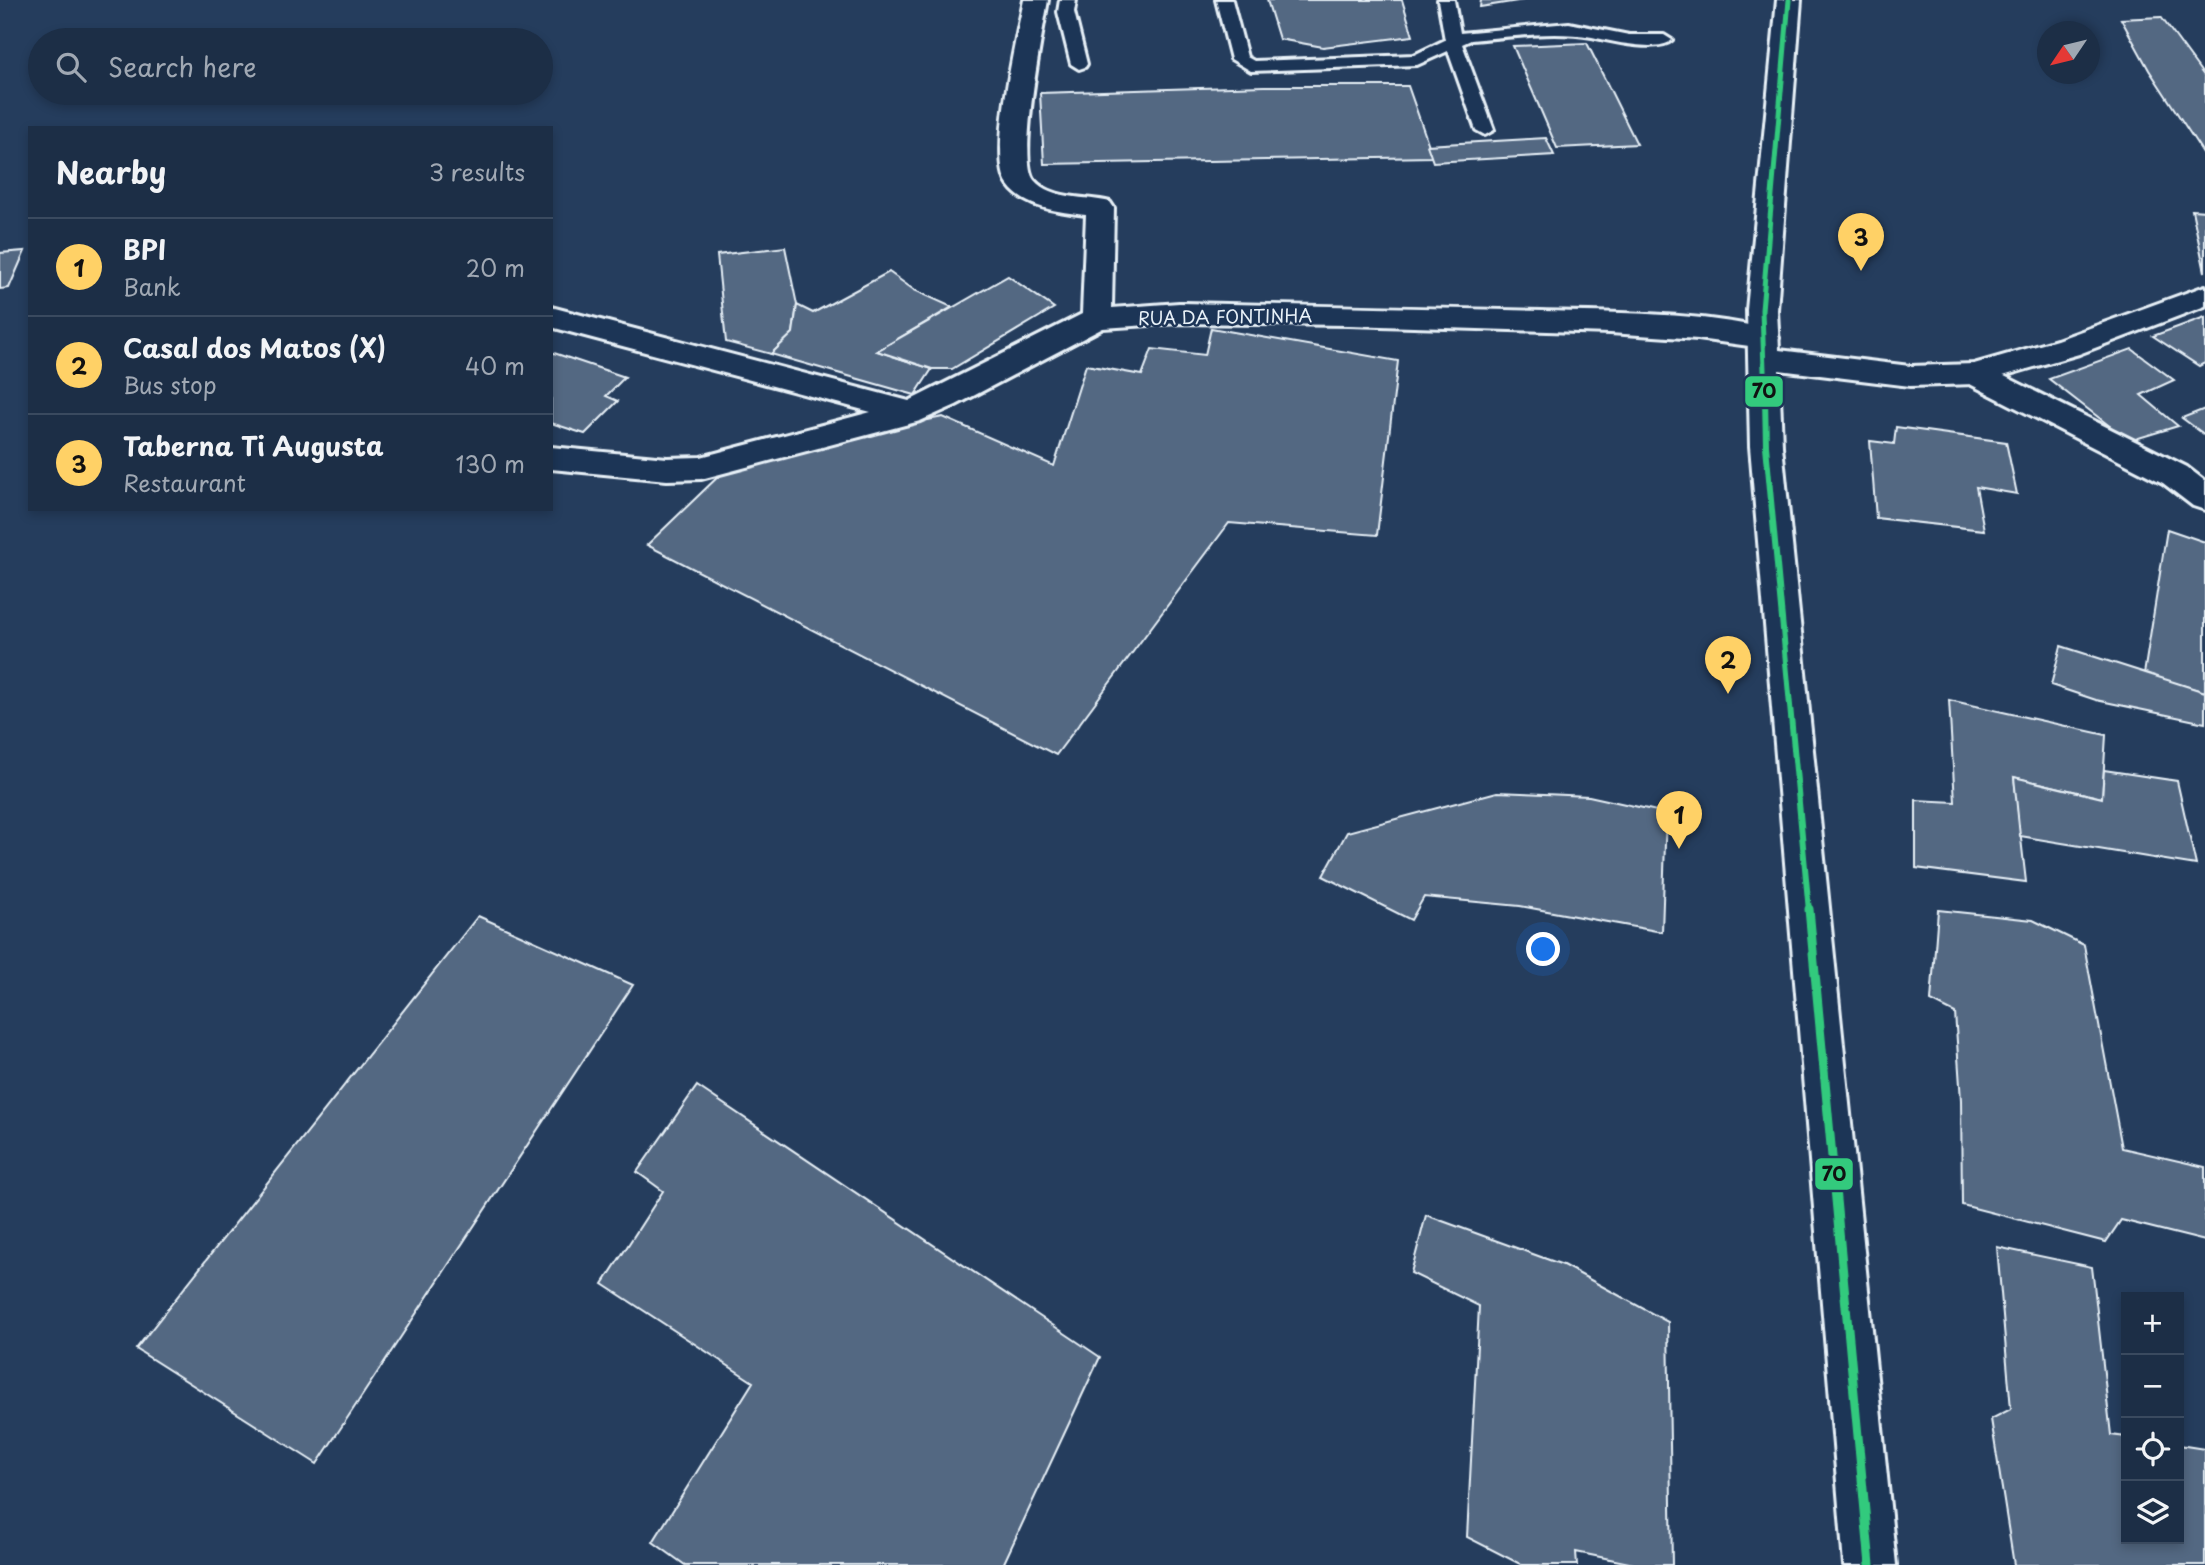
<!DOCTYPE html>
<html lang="en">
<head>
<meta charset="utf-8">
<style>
  body { margin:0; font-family:"Playpen Sans",sans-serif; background:#293a51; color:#f1f3f6 }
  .controls { position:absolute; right:21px; bottom:21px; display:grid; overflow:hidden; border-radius:0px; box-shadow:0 4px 10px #0003 }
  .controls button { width:63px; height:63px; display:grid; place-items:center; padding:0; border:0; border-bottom:2px solid #3a4a5f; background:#1c2e46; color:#f1f3f6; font:35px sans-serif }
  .compass { position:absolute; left:2037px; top:21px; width:63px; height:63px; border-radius:50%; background:#1c2e46; box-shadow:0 4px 10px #0003; rotate:235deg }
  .you { position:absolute; left:1544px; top:950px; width:24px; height:24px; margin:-18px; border:5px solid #fff; border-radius:50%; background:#1a73e8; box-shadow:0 0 0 10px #1a73e833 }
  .badge { display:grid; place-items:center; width:46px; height:46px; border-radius:50%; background:#ffd166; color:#111; font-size:23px; font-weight:700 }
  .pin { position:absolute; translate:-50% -58px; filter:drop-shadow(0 2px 4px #0008) }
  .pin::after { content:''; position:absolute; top:37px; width:24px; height:21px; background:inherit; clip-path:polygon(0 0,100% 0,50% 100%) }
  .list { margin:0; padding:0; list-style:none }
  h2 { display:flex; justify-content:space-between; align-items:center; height:91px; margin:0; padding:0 28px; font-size:30px }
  h2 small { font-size:23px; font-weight:400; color:#a0a8b3 }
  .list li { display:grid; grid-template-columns:46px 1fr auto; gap:21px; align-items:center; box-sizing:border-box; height:98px; padding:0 28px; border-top:2px solid #3a4a5f }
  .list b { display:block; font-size:26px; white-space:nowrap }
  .list p { margin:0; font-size:23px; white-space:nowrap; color:#a0a8b3 }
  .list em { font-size:23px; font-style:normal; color:#a0a8b3 }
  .icon { flex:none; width:38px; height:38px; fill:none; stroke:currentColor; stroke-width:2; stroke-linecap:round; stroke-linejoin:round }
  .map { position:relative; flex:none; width:2205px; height:1565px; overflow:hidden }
  .search { position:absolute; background:#1c2e46; box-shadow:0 4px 10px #0003; left:28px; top:28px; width:525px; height:77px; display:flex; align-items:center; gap:18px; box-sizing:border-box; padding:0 24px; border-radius:38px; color:#a0a8b3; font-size:26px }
  .panel { position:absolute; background:#1c2e46; box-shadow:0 4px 10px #0003; left:28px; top:126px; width:525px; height:385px; border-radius:0px }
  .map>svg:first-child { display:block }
</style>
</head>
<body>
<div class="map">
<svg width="2205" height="1565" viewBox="0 0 2205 1565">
  <rect width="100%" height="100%" fill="#253d5d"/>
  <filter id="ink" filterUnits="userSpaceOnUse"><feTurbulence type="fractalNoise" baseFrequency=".0143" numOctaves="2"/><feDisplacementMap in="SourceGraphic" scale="14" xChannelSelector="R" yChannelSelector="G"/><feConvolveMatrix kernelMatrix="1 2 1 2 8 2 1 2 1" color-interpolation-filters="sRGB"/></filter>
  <g filter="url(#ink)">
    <g fill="#536782" stroke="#e8f1f8" stroke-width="2">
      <path d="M1267,0H1402L1413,36L1323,47L1279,39Z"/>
      <path d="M1481,0H1524L1480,7Z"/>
      <path d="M2161,17L2205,77V156L2149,70L2121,19Z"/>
      <path d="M1587,43L1637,144L1557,148L1513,46Z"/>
      <path d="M1264,86H1408L1433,157L1044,164L1040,93Z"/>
      <path d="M1546,138L1554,155L1433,162L1427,145Z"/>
      <path d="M2192,210L2205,211V272Z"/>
      <path d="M785,247L797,305L793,333L771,354L726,342L717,255Z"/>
      <path d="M25,251L9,288L0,289V253Z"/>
      <path d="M889,272L914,290L952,307L877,351L932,369L915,395L771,354L793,333L797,305L813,313Z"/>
      <path d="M1008,276L1054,308L952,369H932L877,351Z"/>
      <path d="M2205,317V363L2199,366L2153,336Z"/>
      <path d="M1211,328L1398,361L1377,535L1229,523L1056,755L647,545L723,472L863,433L943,417L1054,466L1086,365L1142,375L1152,349L1205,355Z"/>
      <path d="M2132,349L2174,380L2141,395L2178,426L2129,441L2049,379Z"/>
      <path d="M551,352L625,377L606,396L618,401L585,434L551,423Z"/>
      <path d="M2205,409V435L2182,418Z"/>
      <path d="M1896,427L2006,442L2017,494L1976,487L1984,530L1876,518L1870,441L1894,444Z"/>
      <path d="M2167,529L2205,542V692L2144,674Z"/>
      <path d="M2061,646L2205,692V723L2096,700L2051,685Z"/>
      <path d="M1949,700L2106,735L2102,798L2014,777L2026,882L1916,868V800L1955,802Z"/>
      <path d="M2104,770L2177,781L2196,865L2020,836L2014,777L2102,798Z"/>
      <path d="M1497,792L1589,796L1666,813L1662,932L1520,906L1424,897L1411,920L1323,876L1347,832Z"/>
      <path d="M1938,910L2033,920L2084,945L2122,1148L2205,1167V1241L2121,1220L2106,1242L1962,1205L1961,1100L1955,1013L1931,1001Z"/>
      <path d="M478,916L633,985L317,1464L136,1349Z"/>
      <path d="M697,1086L1100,1357L1003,1565H685L653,1542L753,1382L603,1284L663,1191L637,1172Z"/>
      <path d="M1426,1215L1563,1265L1668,1322L1672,1565H1639L1576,1552L1577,1565H1522L1467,1537L1479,1306L1411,1273Z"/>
      <path d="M1997,1247L2092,1267L2111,1435L2126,1437V1539H2179V1445L2205,1449V1565H2014L1991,1419L2011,1409Z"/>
    </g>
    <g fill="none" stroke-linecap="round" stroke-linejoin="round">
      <g stroke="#e8f1f8" stroke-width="6">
        <g id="lane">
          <path d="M1060,0H1076L1074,12L1087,64L1085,67L1079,69L1071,64L1058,12Z"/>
          <path d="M1216,0H1232L1247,57L1254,61L1414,55L1445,40L1438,0H1454L1460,33L1569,23L1629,35H1664L1672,40C1659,53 1610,41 1592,37C1553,30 1511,37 1471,40L1462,44L1494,130L1485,135L1476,130L1448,51L1417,65L1251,71L1231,59Z"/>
        </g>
      </g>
      <g stroke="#e8f1f8" stroke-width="6">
        <g id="street">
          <path d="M1024,0H1048C1043,30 1017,160 1034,180C1051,200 1087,196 1110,202L1114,208L1112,308L1179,303C1300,305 1421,308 1541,311C1616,313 1703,312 1775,331L1779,338L1775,345L1764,348L1698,339L1610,333L1349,325L1179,323L1103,328L956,405L920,421L701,479L667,480L551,469V447L667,458L701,457L871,412L551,327V307L909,401L1082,314L1086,215C1059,212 1024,208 1008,185C988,158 1017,35 1024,0Z"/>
          <path d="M1975,364L1986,367L2187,467L2205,481V510L2193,506L2163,483L1964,381L1959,374L1964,367Z"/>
        </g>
      </g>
      <g stroke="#e8f1f8" stroke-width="6">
        <path id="secondary" d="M1777,0H1801L1777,310L1779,350L1910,366L1974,364L2057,340L2205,286V306L2079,354L1975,384L1910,386L1779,370L1782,446L1896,1565H1844L1750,446L1747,310Z"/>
      </g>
      <use href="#lane" fill="#1d3557" fill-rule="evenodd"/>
      <use href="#street" fill="#1d3557" fill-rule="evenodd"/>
      <use href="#secondary" fill="#1d3557" fill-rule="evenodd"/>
      <g stroke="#1d3557" stroke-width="9">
        <path id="bus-1-far2" d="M1765,400L1762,310L1789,0"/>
      </g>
      <g stroke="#1d3557" stroke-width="11">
        <path id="bus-1-far1" d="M1765,398L1766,446L1809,911"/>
      </g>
      <g stroke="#1d3557" stroke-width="14">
        <path id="bus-1" d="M1809,909L1870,1565"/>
      </g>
      <use href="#bus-1-far2" stroke="#33ca7d" stroke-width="5"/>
      <use href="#bus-1-far1" stroke="#33ca7d" stroke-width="6"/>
      <use href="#bus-1" stroke="#33ca7d" stroke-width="9"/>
    </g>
  </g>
  <g text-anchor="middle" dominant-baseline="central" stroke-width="5" stroke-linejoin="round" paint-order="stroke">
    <g font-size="18" fill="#e8f1f8" stroke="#1d3557">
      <text transform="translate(1225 316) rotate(-1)">RUA DA FONTINHA</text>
    </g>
  </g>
  <g stroke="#1d3557" stroke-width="2.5">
    <rect x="1744" y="375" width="40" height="33" rx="7" fill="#33ca7d"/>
    <rect x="1814" y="1157" width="40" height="34" rx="7" fill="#33ca7d"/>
  </g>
  <g font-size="19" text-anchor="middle" font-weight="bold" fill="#111">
    <text x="1764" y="398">70</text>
    <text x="1834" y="1181">70</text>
  </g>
</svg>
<div class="controls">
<button>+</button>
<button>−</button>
<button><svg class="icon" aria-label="locate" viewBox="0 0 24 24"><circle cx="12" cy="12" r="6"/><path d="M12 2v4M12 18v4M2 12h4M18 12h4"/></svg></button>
<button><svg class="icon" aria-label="layers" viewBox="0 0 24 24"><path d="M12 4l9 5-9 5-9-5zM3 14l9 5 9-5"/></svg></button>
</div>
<svg class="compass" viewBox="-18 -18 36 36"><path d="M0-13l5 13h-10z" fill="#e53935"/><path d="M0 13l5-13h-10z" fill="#a0a8b3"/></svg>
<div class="you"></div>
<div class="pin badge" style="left:1679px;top:849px">1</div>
<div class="pin badge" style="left:1728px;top:694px">2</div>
<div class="pin badge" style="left:1861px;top:271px">3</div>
<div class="search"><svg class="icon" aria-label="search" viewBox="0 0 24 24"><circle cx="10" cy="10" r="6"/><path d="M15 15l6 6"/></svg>Search here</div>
<section class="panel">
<h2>Nearby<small>3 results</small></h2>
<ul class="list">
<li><span class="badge">1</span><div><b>BPI</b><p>Bank</p></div><em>20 m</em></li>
<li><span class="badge">2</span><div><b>Casal dos Matos (X)</b><p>Bus stop</p></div><em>40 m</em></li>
<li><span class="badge">3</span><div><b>Taberna Ti Augusta</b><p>Restaurant</p></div><em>130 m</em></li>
</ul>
</section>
</div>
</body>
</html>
